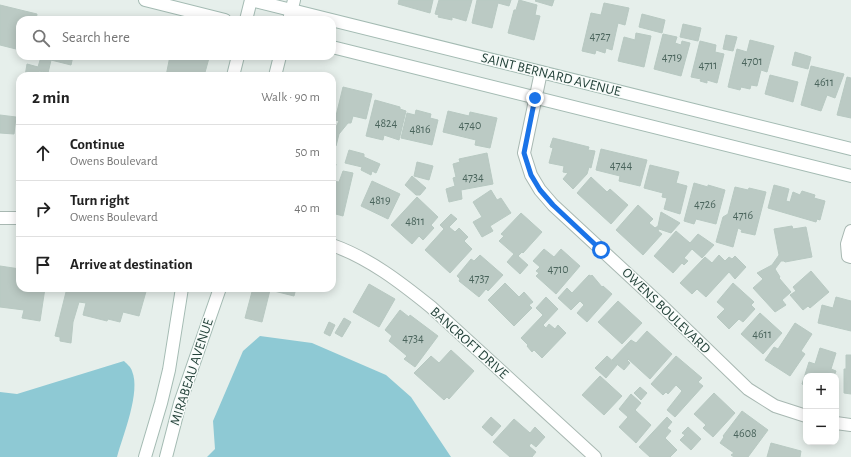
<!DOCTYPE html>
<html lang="en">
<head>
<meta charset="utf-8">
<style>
  body { margin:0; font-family:"Alegreya Sans",sans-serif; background:#f2f2f2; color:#222 }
  .controls { position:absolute; right:12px; bottom:12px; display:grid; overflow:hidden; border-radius:8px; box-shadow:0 2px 10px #0003 }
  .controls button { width:36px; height:36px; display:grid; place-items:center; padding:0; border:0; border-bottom:1px solid #e0e0e0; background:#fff; color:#222; font:20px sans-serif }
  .stop { position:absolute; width:12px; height:12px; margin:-9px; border:3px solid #1a73e8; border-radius:50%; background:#fff }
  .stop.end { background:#1a73e8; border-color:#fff; box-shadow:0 1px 4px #0008 }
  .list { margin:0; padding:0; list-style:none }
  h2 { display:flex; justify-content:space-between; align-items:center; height:52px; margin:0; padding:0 16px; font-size:17px }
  h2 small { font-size:13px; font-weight:400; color:#767676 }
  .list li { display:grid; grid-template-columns:26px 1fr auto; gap:12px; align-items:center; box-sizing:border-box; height:56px; padding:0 16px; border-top:1px solid #e0e0e0 }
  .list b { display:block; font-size:15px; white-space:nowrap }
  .list p { margin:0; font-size:13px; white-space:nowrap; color:#767676 }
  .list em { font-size:13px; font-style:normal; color:#767676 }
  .icon { flex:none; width:22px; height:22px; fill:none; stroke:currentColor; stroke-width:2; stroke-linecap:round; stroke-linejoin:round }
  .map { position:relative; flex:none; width:851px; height:457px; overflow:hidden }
  .search { position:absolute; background:#fff; box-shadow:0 2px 10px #0003; left:16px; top:16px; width:320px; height:44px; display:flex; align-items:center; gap:10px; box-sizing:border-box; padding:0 14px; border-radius:12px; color:#767676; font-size:15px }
  .panel { position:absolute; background:#fff; box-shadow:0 2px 10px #0003; left:16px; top:72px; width:320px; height:220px; border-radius:12px }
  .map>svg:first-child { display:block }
</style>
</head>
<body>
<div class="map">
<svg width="851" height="457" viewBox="0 0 851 457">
  <rect width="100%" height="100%" fill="#e6efeb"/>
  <g fill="#8ec9d4">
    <path d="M260,336L312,343L386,375L411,397L451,457H207L215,449L213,421L243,351Z"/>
    <path d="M124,361C127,364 131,367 132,371C141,392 123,435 117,457H0V392L17,394Z"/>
  </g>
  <g fill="#bbcac4" stroke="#b8c9c2">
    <path d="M399,0H433L430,13L398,4Z"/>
    <path d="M439,0H472L466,21L452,17V20L438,17L439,15L435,14Z"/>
    <path d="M477,0H511L509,6L498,3L492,28L472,23Z"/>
    <path d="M519,0L537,5L535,15L540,16L534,40L508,33L514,10H516Z"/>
    <path d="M536,0H554L552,6L535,1Z"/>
    <path d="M604,3L629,8L625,25L618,23L612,50L606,48L605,53L596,50L595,54L582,51L591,13L601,15Z"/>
    <path d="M0,5L37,14L36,20H20V50L0,45Z"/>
    <path d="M642,14L665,20L662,33L639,27Z"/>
    <path d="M683,24L701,28L698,41L680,37Z"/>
    <path d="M636,33L651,36L644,67L618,61L624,37L635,40Z"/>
    <path d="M663,34L677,37L675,43L681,45L682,41L690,43L681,76L654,69Z"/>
    <path d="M726,35L737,37L733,51L723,49Z"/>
    <path d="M750,40L774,46L767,72L761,70L757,86L751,85L750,89L741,87L740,90L728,87L737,49L747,52Z"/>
    <path d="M700,41L716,45L715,52L724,54L717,83L707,80V83L700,81L701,79L691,77Z"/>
    <path d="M795,52L811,57L808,69L792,65Z"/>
    <path d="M35,56H73L71,65L51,60L48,73L39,71L38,76H25L27,64L38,67L41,57Z"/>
    <path d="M170,56H202L209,58L204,76H166Z"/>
    <path d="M811,66L844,74L835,98L827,95L821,111L801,105Z"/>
    <path d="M770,75L798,82L793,102L765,94Z"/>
    <path d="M847,77L851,78V118L837,115Z"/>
    <path d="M343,87L372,94L366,119L353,116L351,123H348L339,134L336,146H332V131H334L339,121L335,120Z"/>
    <path d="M375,100L400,107V109L406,111L399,140L384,135L383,140L366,136Z"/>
    <path d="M416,110L431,114L430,118L438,120L432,145L401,138L407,113L415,115Z"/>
    <path d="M448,111L469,116L470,112L497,118L490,148L475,145L476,140L443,132Z"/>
    <path d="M0,115L16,117L14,134L0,133Z"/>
    <path d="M553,138L589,147L588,150L595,151L591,168L589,167L587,174L573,189L563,179L568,173L563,172L564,166L549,163L553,148L550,147Z"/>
    <path d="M601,149L647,160L640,186L619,181L620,176L596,170Z"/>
    <path d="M349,150L364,154V157L380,164L376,173L372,171L371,175L361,170L362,167L345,163Z"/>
    <path d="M487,153L493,184L461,190L462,199L449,202L446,189L455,186L453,178L456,177L453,164L460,162L459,159Z"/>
    <path d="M417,162L433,166L429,180L414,176Z"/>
    <path d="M332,163L336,164L332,181L339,182L343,171L353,173L343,216L332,213Z"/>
    <path d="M650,165L679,172L676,183L687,186L680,214L664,209L667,198L662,197L663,193L644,188Z"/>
    <path d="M412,176L426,188L420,195H416L405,185Z"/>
    <path d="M591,177L607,192L610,189L628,205L611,224L577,193Z"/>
    <path d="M372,181L400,194L388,219L361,206Z"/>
    <path d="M694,183L708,187V185L725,190L716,224L696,219L694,224L684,221Z"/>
    <path d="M774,185L789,189L786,201L790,202L793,192L800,195L802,191L815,195L814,198L825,201L820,220L817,219L816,222L768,208Z"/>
    <path d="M735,187L748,190L749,188L766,192L755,235L741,232L742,230L738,228L733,247L716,242L723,217L728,214Z"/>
    <path d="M491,190L497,200L501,198L511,213L490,226L493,231L482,237L473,222L482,217L473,202Z"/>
    <path d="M417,197L438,217L431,225L434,228L423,240L419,236L412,244L391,225Z"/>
    <path d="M638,205L653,219L649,223L655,228L658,226L661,212L680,223L671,233L659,229L658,231L662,234L643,255L616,230Z"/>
    <path d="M521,213L542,232L523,253L522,252L518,256L528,265L520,274L507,262L514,254L499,241L504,236L501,234Z"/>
    <path d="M451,214L457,219L449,227L455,232L459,228L468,237L464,241L472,249L450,273L425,250L444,229L440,225Z"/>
    <path d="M792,226L793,229L806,227L812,257L785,262L784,261H781L775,269L780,277L779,278L791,292L782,300L786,305L775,312L753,288L763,279L757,273L772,265L779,255L774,229Z"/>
    <path d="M676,231L690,243L698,234L714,245L702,258L692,249L684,258L688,261L684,265L682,263L673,273L654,256Z"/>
    <path d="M544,249L554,257L561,249L580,266L556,294L536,276L539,273L536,271L540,267L533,261Z"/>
    <path d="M480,255L503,275L488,291L486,289L479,297L459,281L460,279L457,276L471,259L474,261Z"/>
    <path d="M719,255L725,261L729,257L732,259L735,256L746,267L735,279L729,272L706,297L697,289L692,294L680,283L705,257L712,263Z"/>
    <path d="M0,266L20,269V288H45L40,321L22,318L24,310L0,307Z"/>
    <path d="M811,271L829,292L810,308L808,306L803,310L790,295L796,291L793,287Z"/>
    <path d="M589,275L591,276L592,275L602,287L603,286L612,294L587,322L577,313L584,305L580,301L571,310L558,298L567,288L572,293Z"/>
    <path d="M505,283L519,297L524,292L533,302L529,305L532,308L514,326L488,300Z"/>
    <path d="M733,283L754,302L751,305L755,309L743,322L739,319L729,329L717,317L725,309L717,302Z"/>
    <path d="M369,284L395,299L379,327L353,312Z"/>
    <path d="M67,288H120L125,289V288H147L139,316L123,312L120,322L108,319L107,321L83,315L86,303L79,302L73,322L71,343L60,341V337L55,336Z"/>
    <path d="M253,288H296L294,296L270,290L262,322L245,318Z"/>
    <path d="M546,297L558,309L543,325L546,328L549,324L555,329L558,325L566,333L542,358L534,350L532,352L527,346L528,345L521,338L543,315L536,308Z"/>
    <path d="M836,297L851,301V331L818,323L822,305L833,308Z"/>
    <path d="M618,301L642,323L622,344L598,322Z"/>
    <path d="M400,310L409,317L410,315L438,336L415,367L404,359L407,356L389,341L392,336L385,330Z"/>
    <path d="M760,313L782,333L763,354L741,334Z"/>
    <path d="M344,318L351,322L342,337L335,333Z"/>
    <path d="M329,322L335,325L330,336L324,333Z"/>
    <path d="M795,323L812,334L801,351L805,354L790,376L765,360L774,347L778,349Z"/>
    <path d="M647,331L672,354L650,379L628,359L627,360L630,363L624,370L612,360L631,340L636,343Z"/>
    <path d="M820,348L836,353L831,369L836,371L834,376H806V386L802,384L809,362L815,364Z"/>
    <path d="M451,350L474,371L449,399L447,397L444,400L414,373L431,356L439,363Z"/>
    <path d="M846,355H851V394L844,393V369H846Z"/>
    <path d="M607,356L617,365L606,378L595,368Z"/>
    <path d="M676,356L702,378L698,382L703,386L675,417L667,410L682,391L676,385L668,394L666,392L663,395L651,384Z"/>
    <path d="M600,376L622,396L604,415L582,395Z"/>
    <path d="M640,387L647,393L641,400L634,393Z"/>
    <path d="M714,393L735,413L713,437L703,428L706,425L694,414Z"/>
    <path d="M631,394L641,403L635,410L651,425L636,443L619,427L628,417L619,409Z"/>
    <path d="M742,411L768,430L748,457H734L731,455L734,453L720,443L724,437L723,436Z"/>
    <path d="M491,417L501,426L492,436L482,427Z"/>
    <path d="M667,417L672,422L667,428L671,431L665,438L677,450L670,457H650L639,447Z"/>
    <path d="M514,419L530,433L535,427L545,437L536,447L531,443L529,446L536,452L532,457H510L493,442Z"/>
    <path d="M688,427L701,439L691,450L680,440L685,435L682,433Z"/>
    <path d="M771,443L801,451L800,457H767Z"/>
  </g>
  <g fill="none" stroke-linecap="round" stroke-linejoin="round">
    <g stroke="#a8b8b2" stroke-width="14">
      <g id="street">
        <path d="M541,72L524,153L531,175L540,190L553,205L659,303L748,389L775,406L806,416"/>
        <path d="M0,218H20"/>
        <path d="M851,231L847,244L848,256L851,257"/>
        <path d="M332,245C369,258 400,282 431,307L595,457"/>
        <path d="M836,423L851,425"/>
      </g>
    </g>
    <g stroke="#a4bbb3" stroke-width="14">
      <g id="secondary">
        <path d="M145,0L225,20"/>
        <path d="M251,0L851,149"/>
        <path d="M246,20L251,0"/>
        <path d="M289,20L294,0"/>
        <path d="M332,47L851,176"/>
        <path d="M233,76L238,56"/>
        <path d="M275,76L280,56"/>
        <path d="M145,457L161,403L169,370L182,288"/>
        <path d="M166,457L180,403L220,288"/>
      </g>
    </g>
    <use href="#street" stroke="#fff" stroke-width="12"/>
    <use href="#secondary" stroke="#fff" stroke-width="12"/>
  </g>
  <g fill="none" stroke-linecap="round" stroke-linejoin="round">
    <path stroke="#1a73e8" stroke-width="5" d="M535,98L524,153L531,175L540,190L553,205L601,250"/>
  </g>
  <g text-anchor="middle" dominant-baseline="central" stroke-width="3" stroke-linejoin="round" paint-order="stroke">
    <g font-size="12" fill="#4a645c">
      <text x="600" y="36">4727</text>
      <text x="672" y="57">4719</text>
      <text x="752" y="61">4701</text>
      <text x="708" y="65">4711</text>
      <text x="824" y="82">4611</text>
      <text x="386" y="123">4824</text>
      <text x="470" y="125">4740</text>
      <text x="420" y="129">4816</text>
      <text x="621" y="165">4744</text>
      <text x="473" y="177">4734</text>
      <text x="380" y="200">4819</text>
      <text x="705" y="204">4726</text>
      <text x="743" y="215">4716</text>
      <text x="415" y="221">4811</text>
      <text x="558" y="269">4710</text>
      <text x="479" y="278">4737</text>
      <text x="762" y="334">4611</text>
      <text x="413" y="338">4734</text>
      <text x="745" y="433">4608</text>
    </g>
    <g font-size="14" fill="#24423a" stroke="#f7fbf9">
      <text transform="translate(551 75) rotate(14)">SAINT BERNARD AVENUE</text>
      <text transform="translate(666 311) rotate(44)">OWENS BOULEVARD</text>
      <text transform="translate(469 343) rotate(42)">BANCROFT DRIVE</text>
      <text transform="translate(192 372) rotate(-72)">MIRABEAU AVENUE</text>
    </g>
  </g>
</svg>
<div class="controls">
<button>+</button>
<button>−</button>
</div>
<div class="stop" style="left:601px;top:250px"></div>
<div class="stop end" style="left:535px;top:98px"></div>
<div class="search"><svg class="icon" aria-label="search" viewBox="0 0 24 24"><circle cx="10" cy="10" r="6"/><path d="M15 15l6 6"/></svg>Search here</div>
<section class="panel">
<h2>2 min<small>Walk · 90 m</small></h2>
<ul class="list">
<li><svg class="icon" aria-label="ahead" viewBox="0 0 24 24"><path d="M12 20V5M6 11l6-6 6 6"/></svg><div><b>Continue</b><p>Owens Boulevard</p></div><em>50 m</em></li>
<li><svg class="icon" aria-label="right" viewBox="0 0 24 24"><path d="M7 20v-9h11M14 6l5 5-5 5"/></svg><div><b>Turn right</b><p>Owens Boulevard</p></div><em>40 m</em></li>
<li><svg class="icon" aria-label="arrive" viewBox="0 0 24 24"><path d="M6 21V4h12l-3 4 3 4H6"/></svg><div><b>Arrive at destination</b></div></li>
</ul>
</section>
</div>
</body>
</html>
